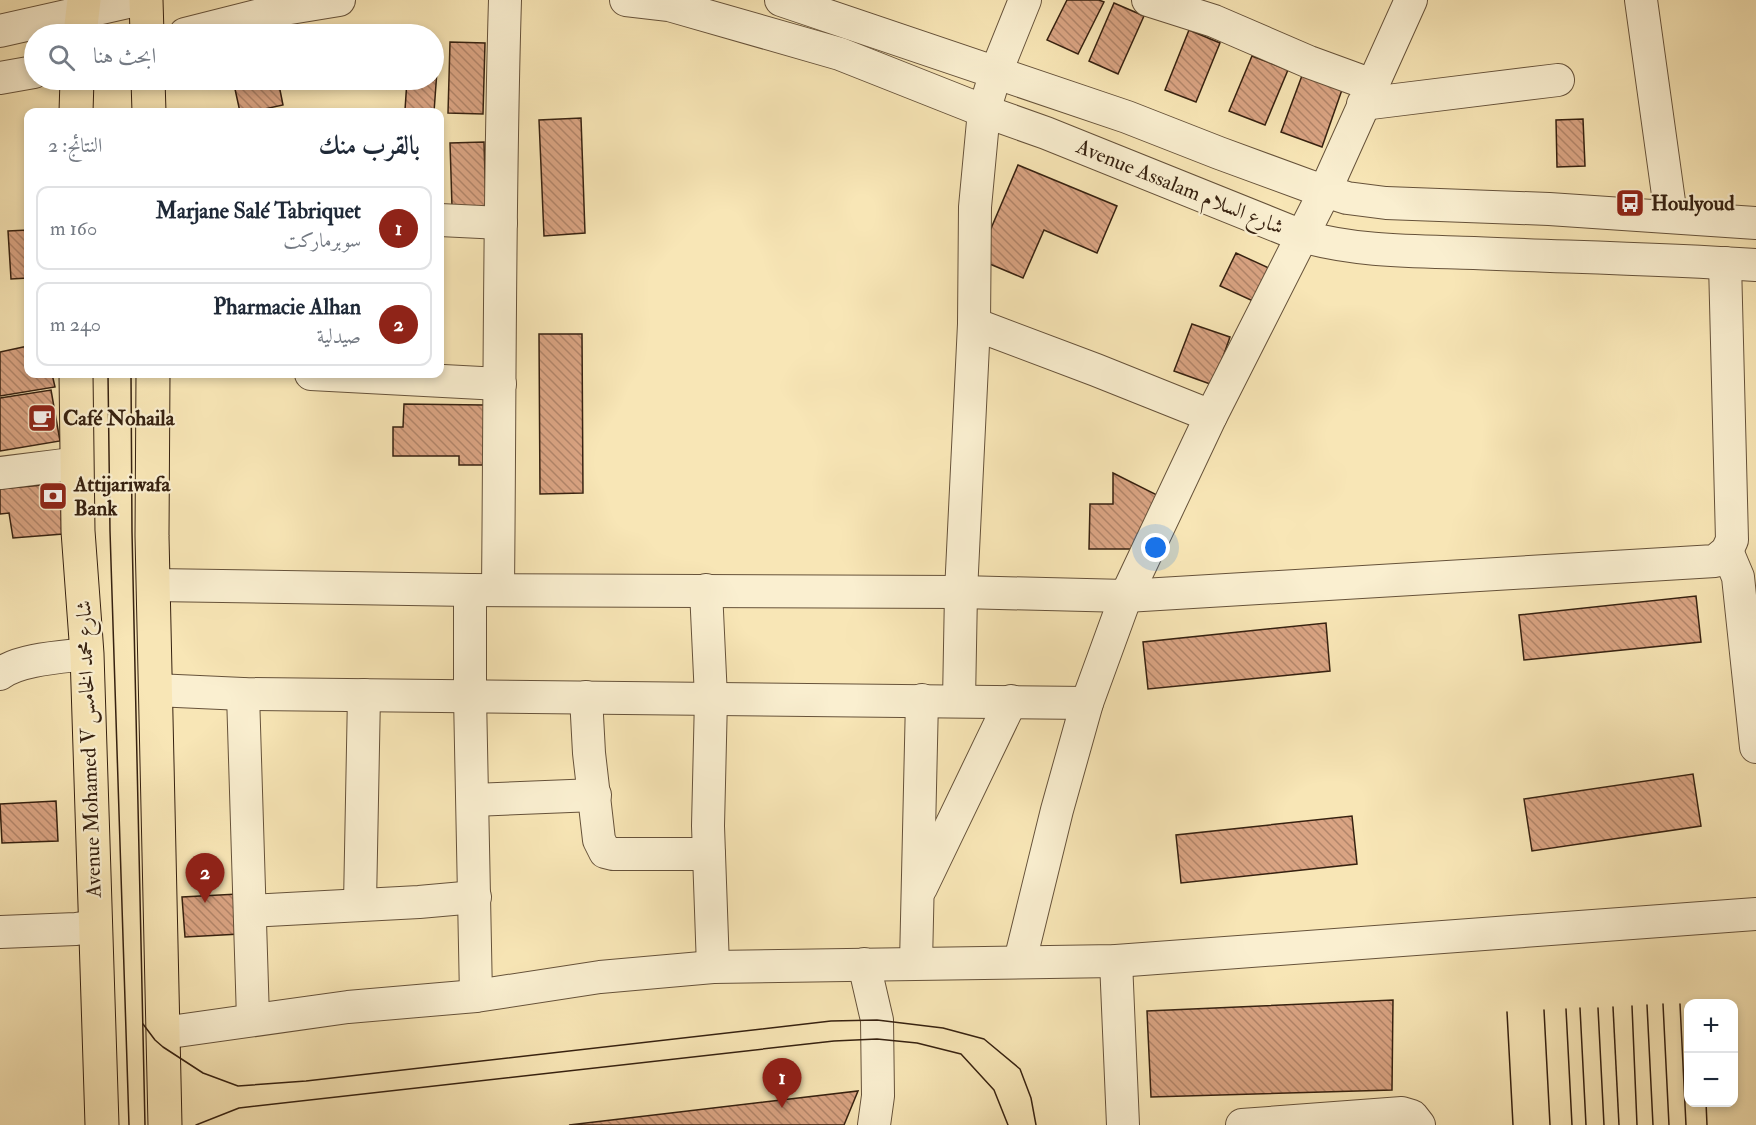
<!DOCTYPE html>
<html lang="ar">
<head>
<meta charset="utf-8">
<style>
  body { margin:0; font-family:"IM FELL Double Pica",Amiri,serif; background:#f2f2f3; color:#1f2937; direction:rtl }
  .controls { position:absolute; right:18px; bottom:18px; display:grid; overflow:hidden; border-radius:12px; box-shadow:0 3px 9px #0003 }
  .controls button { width:54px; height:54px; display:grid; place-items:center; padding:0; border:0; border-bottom:2px solid #e0e1e3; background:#fff; color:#1f2937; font:30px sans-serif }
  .you { position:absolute; left:1156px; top:548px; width:21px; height:21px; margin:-15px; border:4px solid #fff; border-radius:50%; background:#1a73e8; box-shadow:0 0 0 9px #1a73e833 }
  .badge { display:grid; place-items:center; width:39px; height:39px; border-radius:50%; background:#8f2418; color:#fff; font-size:20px; font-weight:700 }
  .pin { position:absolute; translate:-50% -50px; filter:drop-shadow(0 2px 3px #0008) }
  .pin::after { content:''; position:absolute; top:32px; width:21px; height:18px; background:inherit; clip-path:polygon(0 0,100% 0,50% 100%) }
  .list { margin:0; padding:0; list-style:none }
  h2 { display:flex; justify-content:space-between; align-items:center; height:78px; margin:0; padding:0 24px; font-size:26px }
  h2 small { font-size:20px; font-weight:400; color:#747a83 }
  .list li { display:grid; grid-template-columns:39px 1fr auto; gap:18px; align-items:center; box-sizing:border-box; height:84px; margin:0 12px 12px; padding:0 12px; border:2px solid #e0e1e3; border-radius:12px }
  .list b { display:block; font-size:22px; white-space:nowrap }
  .list p { margin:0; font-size:20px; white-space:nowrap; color:#747a83 }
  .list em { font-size:20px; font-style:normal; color:#747a83 }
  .icon { flex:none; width:33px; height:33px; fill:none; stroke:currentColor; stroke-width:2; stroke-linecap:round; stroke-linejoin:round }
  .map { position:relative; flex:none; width:1756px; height:1125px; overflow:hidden; direction:ltr }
  .search { position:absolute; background:#fff; box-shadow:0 3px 9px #0003; left:24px; top:24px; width:420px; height:66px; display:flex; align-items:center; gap:15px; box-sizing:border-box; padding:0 21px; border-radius:33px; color:#747a83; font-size:22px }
  .panel { position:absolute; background:#fff; box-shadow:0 3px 9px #0003; left:24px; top:108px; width:420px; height:270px; border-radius:12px; direction:rtl }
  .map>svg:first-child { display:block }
</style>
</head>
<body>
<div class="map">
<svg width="1756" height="1125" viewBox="0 0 1756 1125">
  <defs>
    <pattern id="building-back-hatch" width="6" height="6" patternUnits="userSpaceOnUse" patternTransform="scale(1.5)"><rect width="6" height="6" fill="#daa483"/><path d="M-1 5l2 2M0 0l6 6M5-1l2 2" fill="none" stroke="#b2856a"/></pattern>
  </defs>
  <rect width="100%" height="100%" fill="#f8e6b6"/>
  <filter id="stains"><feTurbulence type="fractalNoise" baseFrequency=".00333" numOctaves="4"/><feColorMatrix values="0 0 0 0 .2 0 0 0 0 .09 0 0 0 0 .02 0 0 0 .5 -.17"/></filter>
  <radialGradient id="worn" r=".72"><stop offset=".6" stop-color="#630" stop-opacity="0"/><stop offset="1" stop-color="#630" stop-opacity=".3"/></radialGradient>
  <g fill="url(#building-back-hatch)" stroke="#362110" stroke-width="1.5">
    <path d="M1067,0H1099L1104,2L1078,54L1047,40Z"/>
    <path d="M1114,3L1144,16L1118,74L1089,61Z"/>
    <path d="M1189,30L1220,43L1196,102L1165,90Z"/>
    <path d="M450,42L485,43L483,114L448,113Z"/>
    <path d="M434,43H439L434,112L405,110L407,80H434Z"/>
    <path d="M1252,56L1288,70L1265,125L1229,111Z"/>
    <path d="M1303,73L1343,87L1322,147L1281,132Z"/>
    <path d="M233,80H278L283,105L251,112H240Z"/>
    <path d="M581,118L585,233L544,236L539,120Z"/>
    <path d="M1583,119L1585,166L1557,167L1556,120Z"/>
    <path d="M484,142L486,206L452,207L450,143Z"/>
    <path d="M1018,165L1117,206L1097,253L1044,230L1023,278L978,259Z"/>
    <path d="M28,230V278L11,279L8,231Z"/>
    <path d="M1236,253L1269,268L1253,301L1220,286Z"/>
    <path d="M1192,324L1230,337L1213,385L1174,371Z"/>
    <path d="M539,334H582L583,493L540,494Z"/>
    <path d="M28,346V374H52L55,387L0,396V352Z"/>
    <path d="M51,390L60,441L0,451V398Z"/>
    <path d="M404,404L484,405L483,465H459V456H393V427H403Z"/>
    <path d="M1113,473L1159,496L1138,549H1089L1090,504H1113Z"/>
    <path d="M53,484L60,486L63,491V534L13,538L9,513L0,514V489Z"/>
    <path d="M1696,596L1701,642L1524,660L1519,615Z"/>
    <path d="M1326,623L1330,671L1148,689L1143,642Z"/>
    <path d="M1693,774L1701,826L1532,851L1524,799Z"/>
    <path d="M56,801L58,841L2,843L0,804Z"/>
    <path d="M1352,816L1357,864L1181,883L1176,835Z"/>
    <path d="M238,894L240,934L185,937L182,897Z"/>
    <path d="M1393,1000L1392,1090L1151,1097L1147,1011Z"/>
    <path d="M858,1091L844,1125H569Z"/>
  </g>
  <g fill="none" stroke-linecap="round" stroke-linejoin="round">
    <g stroke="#66523a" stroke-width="34">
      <g id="minor">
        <path d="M626,0L669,5L840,54L984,111L1046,133L1302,236C1357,252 1417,251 1474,253C1568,257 1662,259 1756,265"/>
        <path d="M781,0L1127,117L1219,153L1309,186L1347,198L1386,203L1549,209L1756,223"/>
        <path d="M1148,0L1214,21L1309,62L1372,85"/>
        <path d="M1641,0L1671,216"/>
        <path d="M0,31L137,0"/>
        <path d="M185,34L284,9L339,0"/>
        <path d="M0,78L34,72"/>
        <path d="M1363,104L1558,80"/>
        <path d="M440,220L501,223"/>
        <path d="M974,324L1096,370L1211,416"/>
        <path d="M311,374L500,384"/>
        <path d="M0,473L64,465H77"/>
        <path d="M1727,551L1738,577L1756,747"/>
        <path d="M154,585L470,590L961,592L1126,596L1715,561L1727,551L1732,540L1725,263"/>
        <path d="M498,589C500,392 499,196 505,0"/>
        <path d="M470,590V696L476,996"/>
        <path d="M706,590L711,698L708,826L713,967"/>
        <path d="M0,674C19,659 63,657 87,654"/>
        <path d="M155,690L243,694L1087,703"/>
        <path d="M243,694L253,1019"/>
        <path d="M586,697L589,753L599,840L605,852L613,854H709"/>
        <path d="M959,701L961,592L974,324L975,207L984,111L996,72L1025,0"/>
        <path d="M473,800L595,795"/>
        <path d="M921,888L1011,701"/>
        <path d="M360,904L364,695"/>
        <path d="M250,911L419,902L475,897"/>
        <path d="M0,932L76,929L95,926"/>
        <path d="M1020,961L1057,810L1087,703L1126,596L1211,416L1325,191L1411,0"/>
        <path d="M1116,961L1123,1125"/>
        <path d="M916,963L922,700"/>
        <path d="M864,964L877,1020L878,1096L874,1125"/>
        <path d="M163,1033L348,1007L476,996L600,977L713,967L1116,961L1756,914"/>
        <path d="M1242,1125L1402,1113L1412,1116L1419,1125"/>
      </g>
    </g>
    <g stroke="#362110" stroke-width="35">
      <g id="major">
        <path d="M146,0L147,34"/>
        <path d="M80,34L84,0"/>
        <path d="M148,80L149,112"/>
        <path d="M76,112L77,80"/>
        <path d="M76,374L78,531L87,654L102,1125"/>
        <path d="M153,374L152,536L165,1125"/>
      </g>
    </g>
    <use href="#minor" stroke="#faefd0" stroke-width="32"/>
    <use href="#major" stroke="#f8e6b6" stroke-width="33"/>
    <g stroke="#362110" stroke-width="1.5">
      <path d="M108,374L110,531L129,1125"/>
      <path d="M131,374L132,532L145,1125"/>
      <path d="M1701,1002V1004"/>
      <path d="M1663,1004L1669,1125"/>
      <path d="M1680,1004L1686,1125"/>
      <path d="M1647,1005L1653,1125"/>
      <path d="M1632,1006L1637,1125"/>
      <path d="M1613,1007L1619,1125"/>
      <path d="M1580,1008L1586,1125"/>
      <path d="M1598,1008L1604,1125"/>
      <path d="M1566,1009L1572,1125"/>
      <path d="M1544,1010L1550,1125"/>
      <path d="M1507,1012L1513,1125"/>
      <path d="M143,1024L155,1040L163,1047L203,1073L238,1086L306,1081L831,1021L877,1020L943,1028L984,1039L1020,1069L1031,1098L1036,1125"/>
      <path d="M1706,1102L1707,1125"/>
      <path d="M196,1125L239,1108L834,1041L877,1039L917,1043L961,1054L994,1090L1008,1125"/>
    </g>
  </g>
  <defs>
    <g id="bus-square" transform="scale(1.5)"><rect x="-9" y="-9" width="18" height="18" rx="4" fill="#8f2418" stroke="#faefd0"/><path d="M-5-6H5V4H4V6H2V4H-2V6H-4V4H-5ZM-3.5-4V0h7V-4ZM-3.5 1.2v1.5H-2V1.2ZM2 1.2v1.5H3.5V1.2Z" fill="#fff"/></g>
    <g id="cafe-square" transform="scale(1.5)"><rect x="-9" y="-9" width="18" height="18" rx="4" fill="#8f2418" stroke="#faefd0"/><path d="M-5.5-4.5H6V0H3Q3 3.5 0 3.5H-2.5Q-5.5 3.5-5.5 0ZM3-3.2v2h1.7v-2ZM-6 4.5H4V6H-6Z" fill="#fff"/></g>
    <g id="bank-square" transform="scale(1.5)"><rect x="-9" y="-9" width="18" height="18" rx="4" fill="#8f2418" stroke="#faefd0"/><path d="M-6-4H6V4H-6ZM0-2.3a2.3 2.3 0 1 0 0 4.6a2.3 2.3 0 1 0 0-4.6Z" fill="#fff"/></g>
  </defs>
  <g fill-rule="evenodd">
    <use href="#bus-square" x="1630" y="203"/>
    <use href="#cafe-square" x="42" y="418"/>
    <use href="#bank-square" x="53" y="496"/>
  </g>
  <g text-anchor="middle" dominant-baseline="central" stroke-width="4.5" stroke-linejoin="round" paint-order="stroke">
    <g font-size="21" fill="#362110" stroke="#faefd0">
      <text transform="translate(1180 187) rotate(22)">Avenue Assalam شارع السلام</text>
      <text transform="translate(89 749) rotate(-92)">Avenue Mohamed V شارع محمد الخامس</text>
    </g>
    <g font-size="21" font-weight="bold" fill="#362110" stroke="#faefd0" text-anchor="start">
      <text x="1651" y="203">Houlyoud</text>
      <text x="63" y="418">Café Nohaila</text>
      <text x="74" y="484">Attijariwafa<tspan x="74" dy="24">Bank</tspan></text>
    </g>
  </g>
  <rect width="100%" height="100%" filter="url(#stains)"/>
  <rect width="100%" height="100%" fill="url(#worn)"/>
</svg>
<div class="controls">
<button>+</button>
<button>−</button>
</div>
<div class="you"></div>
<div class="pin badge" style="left:782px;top:1108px">1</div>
<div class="pin badge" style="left:205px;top:903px">2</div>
<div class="search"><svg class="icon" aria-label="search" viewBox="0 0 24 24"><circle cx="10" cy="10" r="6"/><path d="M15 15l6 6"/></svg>ابحث هنا</div>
<section class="panel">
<h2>بالقرب منك<small>النتائج: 2</small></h2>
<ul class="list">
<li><span class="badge">1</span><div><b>Marjane Salé Tabriquet</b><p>سوبرماركت</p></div><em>160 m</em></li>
<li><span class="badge">2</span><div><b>Pharmacie Alhan</b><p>صيدلية</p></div><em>240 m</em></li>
</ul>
</section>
</div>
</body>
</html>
